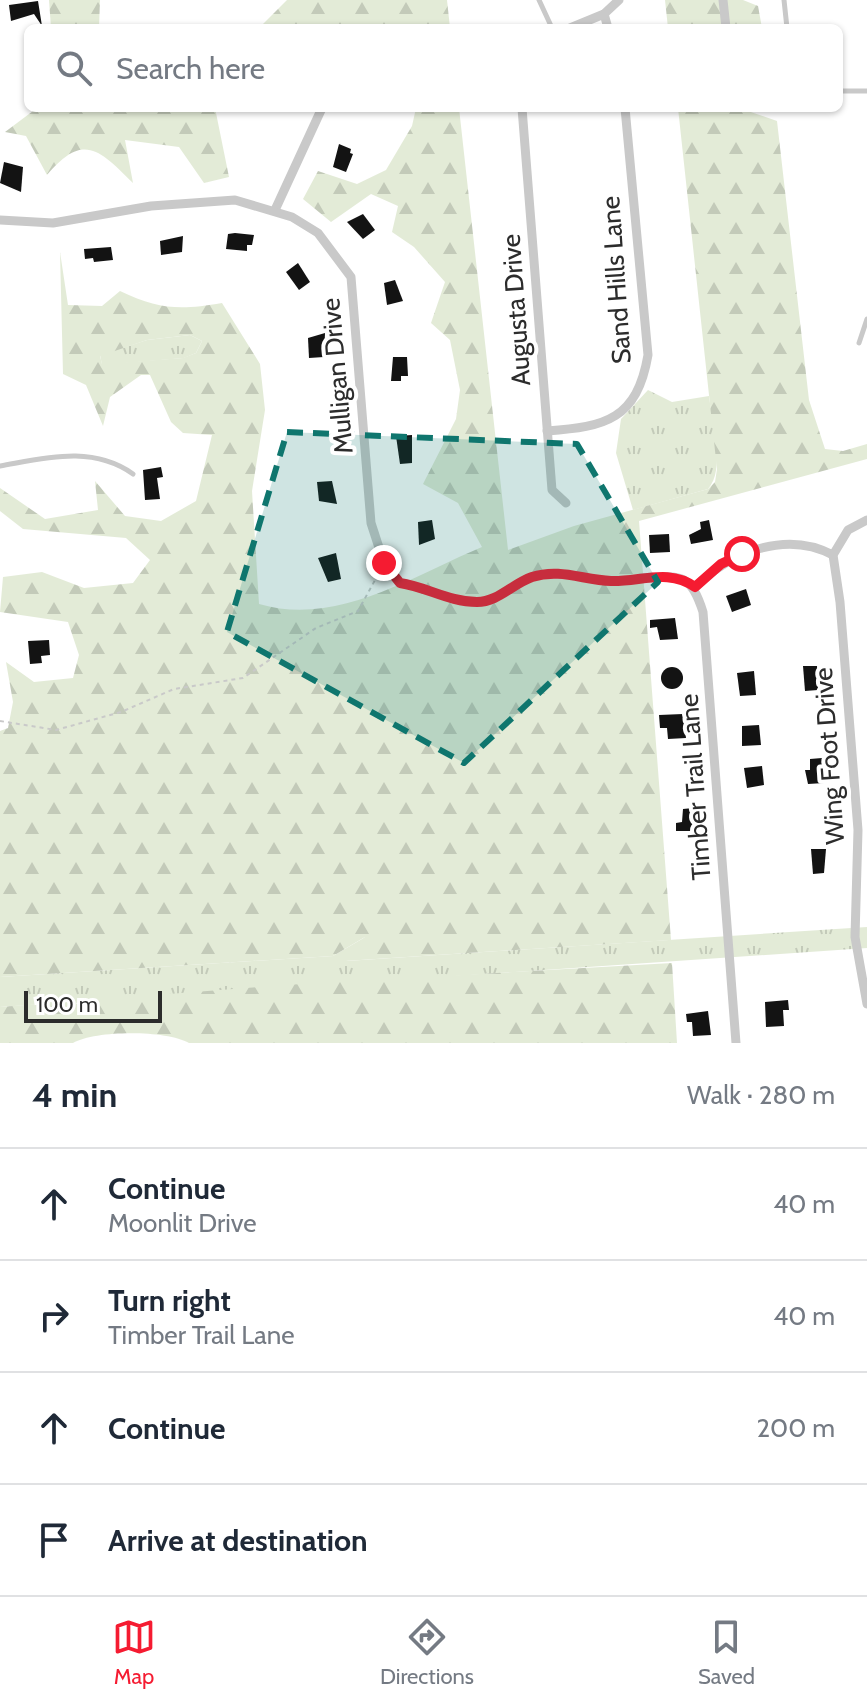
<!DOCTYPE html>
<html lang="en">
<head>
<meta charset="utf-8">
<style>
  body { margin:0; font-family:Cabin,sans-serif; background:#f2f2f3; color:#1f2937 }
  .scale { position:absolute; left:24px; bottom:20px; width:138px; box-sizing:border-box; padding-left:8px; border:4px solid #2c2c2c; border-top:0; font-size:22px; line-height:28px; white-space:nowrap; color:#2c2c2c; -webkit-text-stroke:6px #fff; paint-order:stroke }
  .stop { position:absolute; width:24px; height:24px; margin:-18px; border:6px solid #f51b31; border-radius:50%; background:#fff }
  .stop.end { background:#f51b31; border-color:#fff; box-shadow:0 2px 8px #0008 }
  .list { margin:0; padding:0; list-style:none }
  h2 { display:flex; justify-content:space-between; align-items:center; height:104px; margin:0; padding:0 32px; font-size:34px }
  h2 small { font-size:26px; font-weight:400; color:#747a83 }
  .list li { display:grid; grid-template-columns:52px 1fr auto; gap:24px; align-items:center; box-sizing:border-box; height:112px; padding:0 32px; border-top:2px solid #e0e1e3 }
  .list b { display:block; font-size:30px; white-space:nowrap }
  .list p { margin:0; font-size:26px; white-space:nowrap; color:#747a83 }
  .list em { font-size:26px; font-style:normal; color:#747a83 }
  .icon { flex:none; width:44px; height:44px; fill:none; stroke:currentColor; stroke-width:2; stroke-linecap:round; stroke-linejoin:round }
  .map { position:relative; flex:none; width:867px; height:1043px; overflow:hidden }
  .search { position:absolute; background:#fff; box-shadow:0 2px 6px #0004; left:24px; right:24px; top:24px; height:88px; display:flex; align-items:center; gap:20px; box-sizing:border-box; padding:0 28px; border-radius:12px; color:#747a83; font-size:30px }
  .sheet { height:552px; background:#fff }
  nav { display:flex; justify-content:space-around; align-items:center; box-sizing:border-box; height:112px; border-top:2px solid #e0e1e3; background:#fff; font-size:22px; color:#747a83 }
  nav a { display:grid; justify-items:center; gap:4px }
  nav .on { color:#f51b31 }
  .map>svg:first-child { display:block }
</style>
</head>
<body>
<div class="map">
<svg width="867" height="1043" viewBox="0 0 867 1043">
  <defs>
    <pattern id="grass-tufts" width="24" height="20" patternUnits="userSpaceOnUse" patternTransform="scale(2)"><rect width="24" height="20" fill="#e3ebd7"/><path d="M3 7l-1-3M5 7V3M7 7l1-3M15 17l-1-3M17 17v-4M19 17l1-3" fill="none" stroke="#c3cab9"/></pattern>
    <pattern id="forest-firs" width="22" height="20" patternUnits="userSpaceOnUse" patternTransform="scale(2)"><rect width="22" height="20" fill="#e3ebd7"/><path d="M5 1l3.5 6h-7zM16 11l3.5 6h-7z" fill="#c3cab9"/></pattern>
  </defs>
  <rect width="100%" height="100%" fill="#fff"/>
  <g fill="url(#grass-tufts)">
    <path d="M190,335L202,341L196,353L184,358L102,365L100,355L147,340Z"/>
    <path d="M648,390L672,402L709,396C712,421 726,470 708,489L633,510L616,453L621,419Z"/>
    <path d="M867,927V948L0,1007V977L333,956L367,936L346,961Z"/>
  </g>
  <g fill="url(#forest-firs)" fill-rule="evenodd">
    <path d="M49,0H100L99,28H51Z"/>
    <path d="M287,0H447L450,28H259Z"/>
    <path d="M665,0H743L758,6L762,28H668Z"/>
    <path d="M37,108H215L229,177L204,183L179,147L125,140L133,183C99,149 83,132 47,175L26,136L5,132Z"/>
    <path d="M416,108H459L508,550L574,526L708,489L715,482L717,469L678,108H739L777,121L809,400L825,449L843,451L867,444V459L639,521L671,940L345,961L365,937L333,956L0,977V731L8,728L13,702L6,662L34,682L73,678L79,655L68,622L0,612L3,577L42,572L84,588L133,583L150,560L126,538L23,529L0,511V488L45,519L98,510L95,481L125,516L161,521L196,501L212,435L183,433L171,422L150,375H141L110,397L103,426L86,385L63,374L60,252L68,305L102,306L120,291C159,310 181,310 222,303L260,364L265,410L252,491L259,604C337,627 412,576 482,547L458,503L423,484L456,419L460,390L450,340L431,323L445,282L414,247L392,232L398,206L371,194L331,222L303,199L318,171L357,184L386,170L412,126ZM190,335L202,341L196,353L183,358L102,364L100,356L147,340Z"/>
    <path d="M672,963L677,1043H189C166,1030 96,1030 73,1043H0V1007L285,985Z"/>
  </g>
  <g fill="#131313">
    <path d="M38,1L42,26L34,14L11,21L9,5Z"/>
    <path d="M339,144L351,149L350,153L353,154L346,172L333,167Z"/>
    <path d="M4,162L23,167L21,192L0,183Z"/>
    <path d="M363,214L375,230L363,239L347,222Z"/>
    <path d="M235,233L254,235L252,245H247V251L226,249L228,234Z"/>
    <path d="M183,236L182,252L161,255L160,241Z"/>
    <path d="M111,247L113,260L94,262L93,258L85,259L84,249Z"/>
    <path d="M298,263L310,282L299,290L286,272Z"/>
    <path d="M395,280L403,301L387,305L384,283Z"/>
    <path d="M325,333L324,357L309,358L308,338Z"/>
    <path d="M393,357H407L408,376H401V381H391Z"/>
    <path d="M412,435V463L400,464L396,436Z"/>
    <path d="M161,467L163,477L157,478L160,499L145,500L143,470Z"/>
    <path d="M332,481L337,504L319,501L317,482Z"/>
    <path d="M432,520L435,539L419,545L418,522Z"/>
    <path d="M709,520L713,540L691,544L689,535L701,529L700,522Z"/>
    <path d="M669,534L670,552L650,553L649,535Z"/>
    <path d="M336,553L341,579L328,582L318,558Z"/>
    <path d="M746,589L751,605L732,612L726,596Z"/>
    <path d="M675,618L678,639L660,640L657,627L650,628V620Z"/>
    <path d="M49,640L50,655L41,656L42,663L30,664L28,641Z"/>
    <path d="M803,666H817L818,690L805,691Z"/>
    <circle cx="672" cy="678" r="11"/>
    <path d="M754,671L756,695L740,696L737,673Z"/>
    <path d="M683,714L686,738L668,739L667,728H660L659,715Z"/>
    <path d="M759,725L761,745L742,746V726Z"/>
    <path d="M822,758L824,783L808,784L805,770H810V759Z"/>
    <path d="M762,766L764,785L747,788L744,768Z"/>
    <path d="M693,808L696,831H676V823L682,822L683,809Z"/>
    <path d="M811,849H826L824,873L813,874Z"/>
    <path d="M788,1000L789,1010H783L784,1026L766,1027L765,1002Z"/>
    <path d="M708,1011L711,1035L693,1036L692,1022H687L686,1014Z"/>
  </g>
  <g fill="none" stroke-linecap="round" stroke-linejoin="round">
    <g stroke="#c9c9c9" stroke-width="2" stroke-dasharray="4 4" stroke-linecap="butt">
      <path d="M390,571L400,583C427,587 449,602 477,602C501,602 515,580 538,576C570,570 599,582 631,579"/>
      <path d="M0,721L56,730L121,712L174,689L243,678L316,628L358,611L380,571"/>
    </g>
    <g stroke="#c9c9c9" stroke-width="5">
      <path d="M539,0L552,28"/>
      <path d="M784,0L787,28"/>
      <path d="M839,91H867"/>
      <path d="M859,343L867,319"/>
      <path d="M0,466C46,458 92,445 133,474"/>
    </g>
    <g stroke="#c9c9c9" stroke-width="9">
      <path d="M723,0L726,28"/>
      <path d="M604,14L608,28"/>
      <path d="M570,28L604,14L619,0"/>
      <path d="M522,108L552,490L566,503"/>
      <path d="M275,210L322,108"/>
      <path d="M0,220L53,223L151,206L235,200L292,217L318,233L351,277L371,523L384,563"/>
      <path d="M547,431C606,427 637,419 648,355L625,108"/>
      <path d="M867,520L848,530L833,555L840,602L858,830L855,937L867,1004"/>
      <path d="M640,578C679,576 690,571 703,612L736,1043"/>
      <path d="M695,587C731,552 786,530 833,555"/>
    </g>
  </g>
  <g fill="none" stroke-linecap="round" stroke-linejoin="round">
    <path stroke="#f51b31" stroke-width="10" d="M384,563L400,583C427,587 449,602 477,602C498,602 512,584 532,577C560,568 583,580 611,581C640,582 669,568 695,587L721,564L742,554"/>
  </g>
  <path fill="#0f766e" fill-opacity="0.2" stroke="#0f766e" stroke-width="6" stroke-dasharray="16 10" stroke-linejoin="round" d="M287,432L577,444L658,582L464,763L227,632Z"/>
  <g text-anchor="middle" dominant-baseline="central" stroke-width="8" stroke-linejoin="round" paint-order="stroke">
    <g font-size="26" fill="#2c2c2c" stroke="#fff">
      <text transform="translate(616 280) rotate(-94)">Sand Hills Lane</text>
      <text transform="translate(516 310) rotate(-94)">Augusta Drive</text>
      <text transform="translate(337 376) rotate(-95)">Mulligan Drive</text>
      <text transform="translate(829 756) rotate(-94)">Wing Foot Drive</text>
      <text transform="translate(695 787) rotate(-94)">Timber Trail Lane</text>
    </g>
  </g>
</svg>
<div class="scale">100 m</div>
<div class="stop" style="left:742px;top:554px"></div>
<div class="stop end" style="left:384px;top:563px"></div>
<div class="search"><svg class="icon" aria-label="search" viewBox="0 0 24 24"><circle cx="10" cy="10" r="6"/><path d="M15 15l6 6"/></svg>Search here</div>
</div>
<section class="sheet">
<h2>4 min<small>Walk · 280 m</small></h2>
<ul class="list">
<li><svg class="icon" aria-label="ahead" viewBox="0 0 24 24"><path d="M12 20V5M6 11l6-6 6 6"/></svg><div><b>Continue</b><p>Moonlit Drive</p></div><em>40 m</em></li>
<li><svg class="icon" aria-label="right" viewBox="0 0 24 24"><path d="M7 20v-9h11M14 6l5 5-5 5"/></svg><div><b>Turn right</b><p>Timber Trail Lane</p></div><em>40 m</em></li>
<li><svg class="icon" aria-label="ahead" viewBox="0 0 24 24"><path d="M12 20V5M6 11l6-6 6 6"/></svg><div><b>Continue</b></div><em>200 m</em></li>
<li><svg class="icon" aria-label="arrive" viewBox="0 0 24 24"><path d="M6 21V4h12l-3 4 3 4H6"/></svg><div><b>Arrive at destination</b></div></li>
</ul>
</section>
<nav>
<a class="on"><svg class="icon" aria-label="map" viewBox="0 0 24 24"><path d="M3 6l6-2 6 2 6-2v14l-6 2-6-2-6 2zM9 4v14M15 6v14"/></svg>Map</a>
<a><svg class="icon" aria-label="directions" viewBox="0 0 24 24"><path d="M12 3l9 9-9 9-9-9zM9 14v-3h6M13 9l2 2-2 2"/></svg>Directions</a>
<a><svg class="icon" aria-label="saved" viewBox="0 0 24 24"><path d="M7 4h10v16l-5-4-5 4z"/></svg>Saved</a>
</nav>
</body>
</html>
